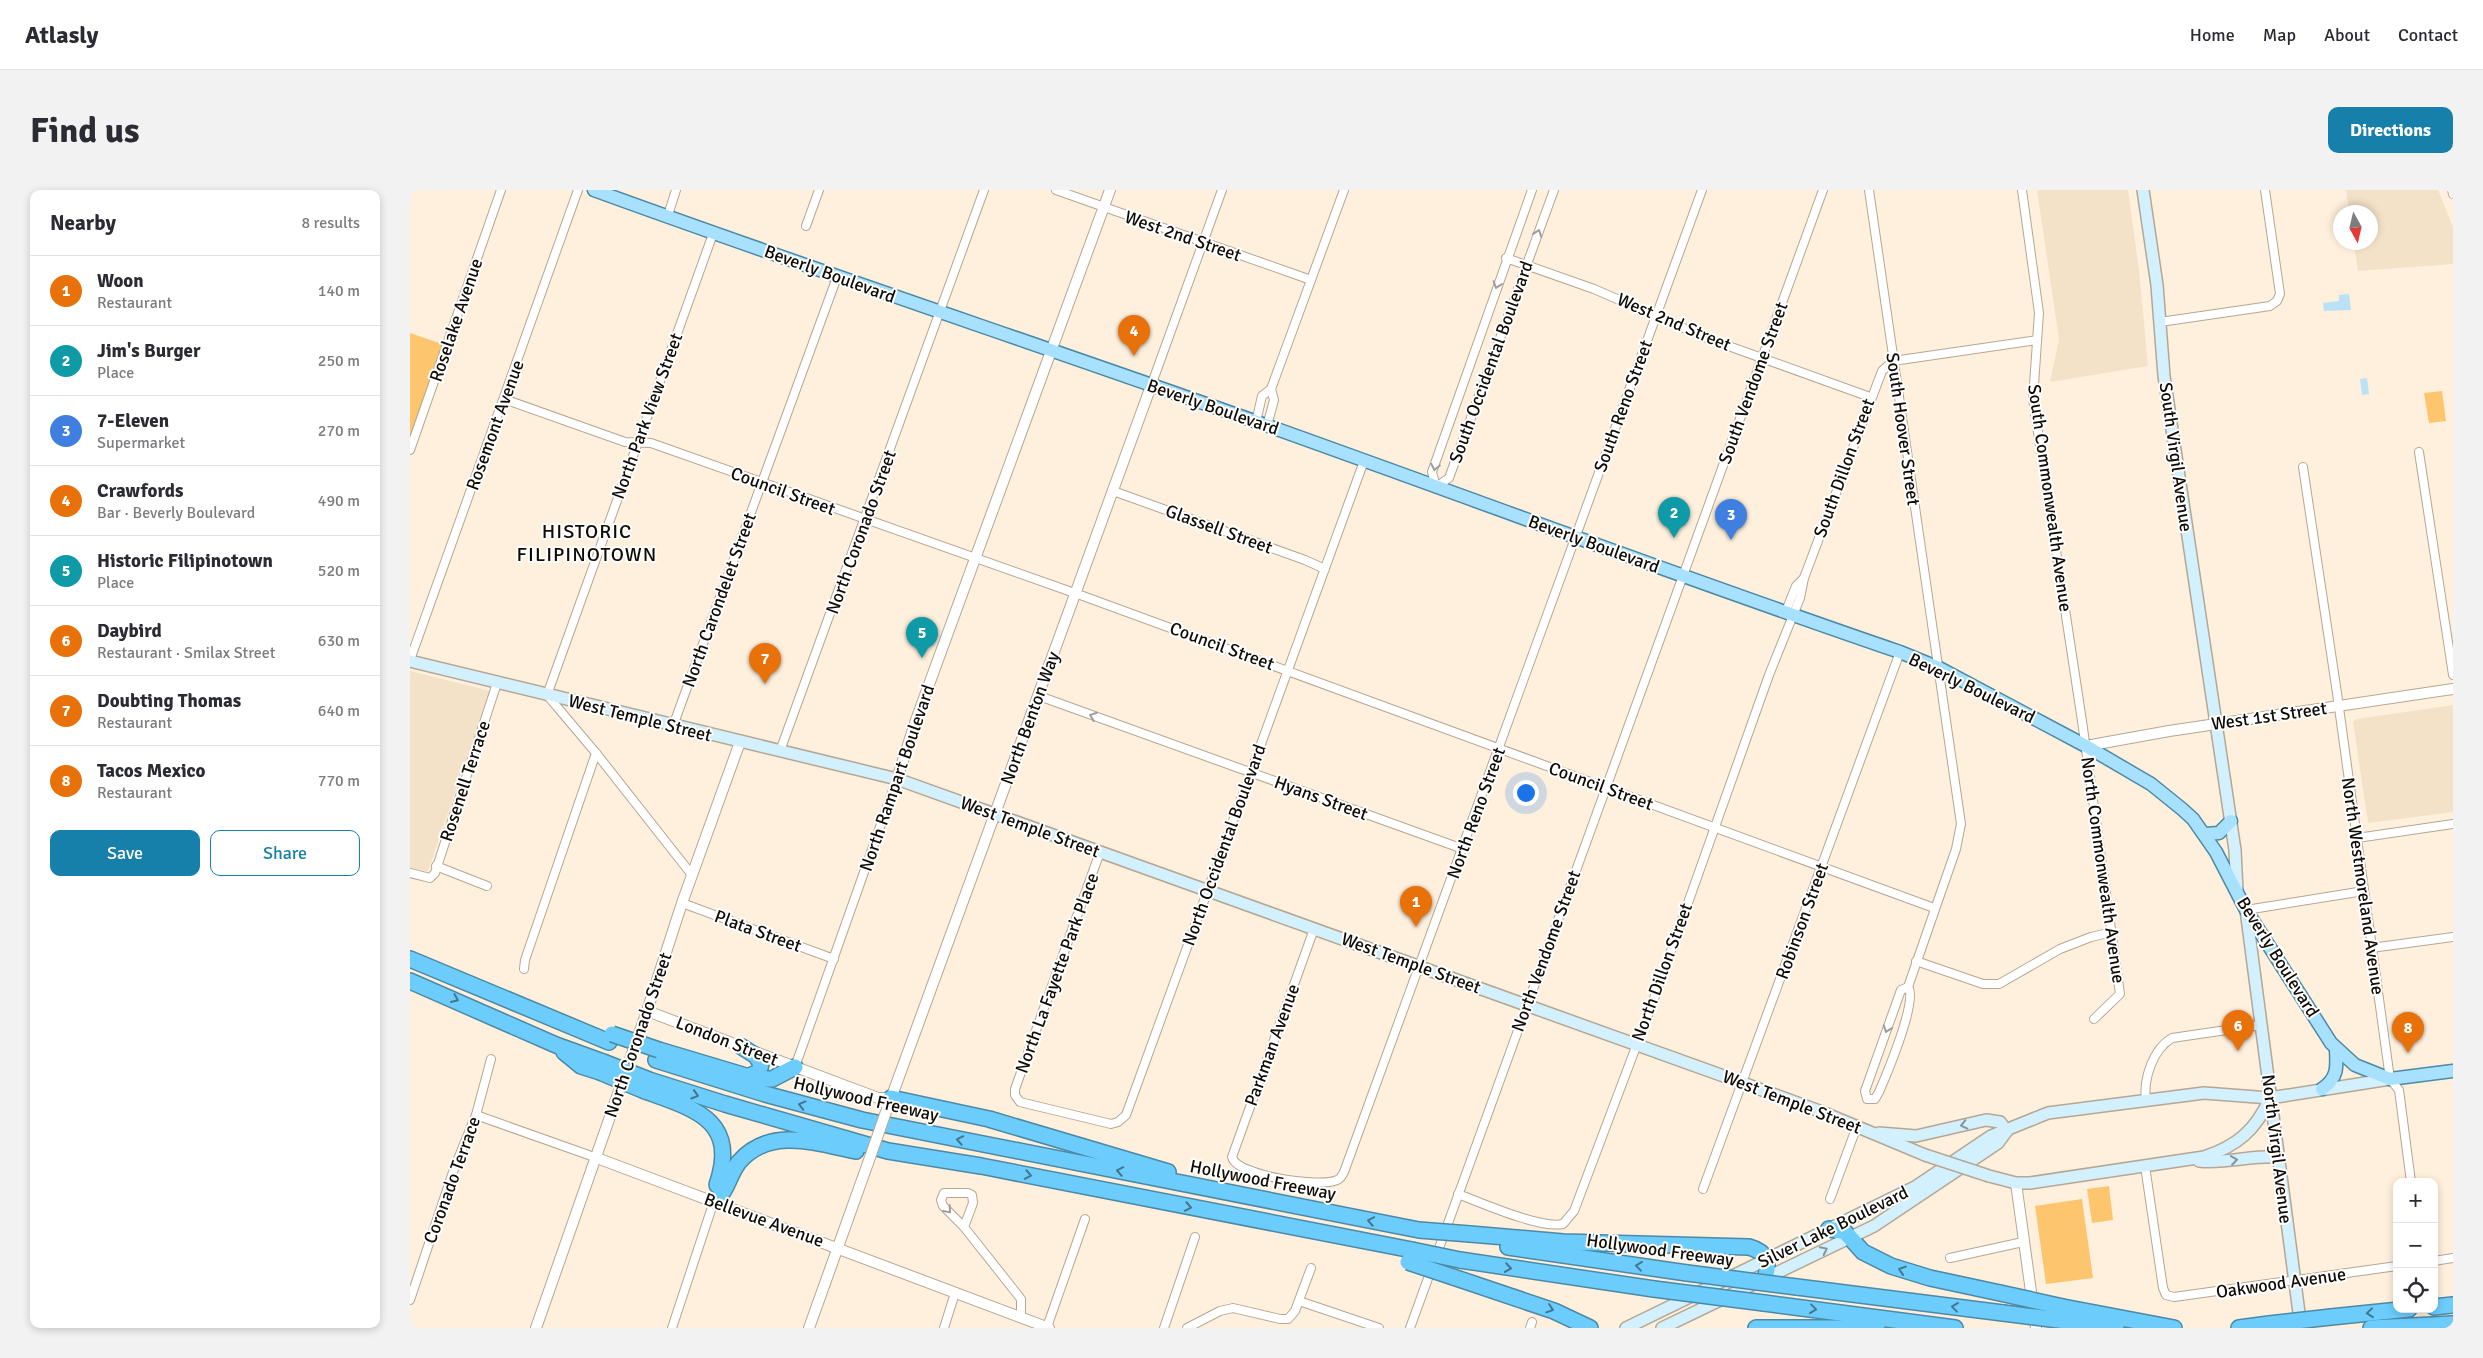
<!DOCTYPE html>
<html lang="en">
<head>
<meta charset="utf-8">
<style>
  body { margin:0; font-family:Signika,sans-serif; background:#f2f2f3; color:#2b2b33 }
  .controls { position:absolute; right:15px; bottom:15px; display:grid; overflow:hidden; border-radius:10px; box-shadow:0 2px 8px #0003 }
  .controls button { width:45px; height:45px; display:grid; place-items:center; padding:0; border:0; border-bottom:1px solid #e1e1e2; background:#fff; color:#2b2b33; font:25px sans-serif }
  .compass { position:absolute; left:1923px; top:15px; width:45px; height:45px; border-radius:50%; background:#fff; box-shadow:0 2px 8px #0003; rotate:172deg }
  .you { position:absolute; left:1115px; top:602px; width:18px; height:18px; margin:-12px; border:4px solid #fff; border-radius:50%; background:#1a73e8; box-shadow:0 0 0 8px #1a73e833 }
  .badge { display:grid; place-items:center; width:32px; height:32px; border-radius:50%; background:#1780aa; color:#fff; font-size:16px; font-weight:700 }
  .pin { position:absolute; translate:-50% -41px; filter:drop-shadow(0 1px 2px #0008) }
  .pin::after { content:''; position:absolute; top:26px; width:18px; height:15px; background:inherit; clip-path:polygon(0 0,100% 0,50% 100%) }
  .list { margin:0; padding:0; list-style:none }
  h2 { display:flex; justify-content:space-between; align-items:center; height:65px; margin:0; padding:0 20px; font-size:21px }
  h2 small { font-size:16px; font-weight:400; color:#7c7c81 }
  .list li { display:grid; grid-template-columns:32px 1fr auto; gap:15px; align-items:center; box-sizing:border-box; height:70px; padding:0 20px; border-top:1px solid #e1e1e2 }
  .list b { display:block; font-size:19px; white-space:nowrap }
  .list p { margin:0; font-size:16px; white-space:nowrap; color:#7c7c81 }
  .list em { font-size:16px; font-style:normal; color:#7c7c81 }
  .actions { display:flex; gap:10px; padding:15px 20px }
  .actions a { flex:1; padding:11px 0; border:1px solid #1780aa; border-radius:10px; text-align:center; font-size:18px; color:#1780aa }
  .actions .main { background:#1780aa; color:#fff }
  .icon { flex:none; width:28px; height:28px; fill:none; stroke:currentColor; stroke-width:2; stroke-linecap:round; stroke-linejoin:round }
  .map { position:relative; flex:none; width:2043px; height:1138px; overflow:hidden; border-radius:10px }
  header { display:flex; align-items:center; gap:30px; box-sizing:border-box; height:70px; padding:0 25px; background:#fff; border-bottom:1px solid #e1e1e2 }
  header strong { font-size:24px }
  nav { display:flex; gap:28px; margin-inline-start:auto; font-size:18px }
  .intro { display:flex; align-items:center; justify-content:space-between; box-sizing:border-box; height:120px; padding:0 30px }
  h1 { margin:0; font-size:35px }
  .button { padding:12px 22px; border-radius:10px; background:#1780aa; color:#fff; font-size:18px; font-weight:700 }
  main { display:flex; gap:30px; padding:0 30px }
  aside { flex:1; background:#fff; border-radius:10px; box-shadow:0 2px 8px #0003 }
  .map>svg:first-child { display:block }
</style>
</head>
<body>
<header>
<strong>Atlasly</strong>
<nav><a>Home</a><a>Map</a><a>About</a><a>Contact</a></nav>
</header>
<div class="intro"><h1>Find us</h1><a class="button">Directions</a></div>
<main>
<aside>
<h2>Nearby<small>8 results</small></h2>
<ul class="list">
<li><span class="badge" style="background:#e8710a">1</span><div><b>Woon</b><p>Restaurant</p></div><em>140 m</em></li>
<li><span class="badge" style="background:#0f9aa8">2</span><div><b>Jim's Burger</b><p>Place</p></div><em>250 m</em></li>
<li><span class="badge" style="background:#3f7fe0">3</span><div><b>7-Eleven</b><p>Supermarket</p></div><em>270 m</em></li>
<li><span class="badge" style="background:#e8710a">4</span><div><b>Crawfords</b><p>Bar · Beverly Boulevard</p></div><em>490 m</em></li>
<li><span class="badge" style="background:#0f9aa8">5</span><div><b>Historic Filipinotown</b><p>Place</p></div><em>520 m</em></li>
<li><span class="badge" style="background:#e8710a">6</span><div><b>Daybird</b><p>Restaurant · Smilax Street</p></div><em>630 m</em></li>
<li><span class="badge" style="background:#e8710a">7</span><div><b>Doubting Thomas</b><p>Restaurant</p></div><em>640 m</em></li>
<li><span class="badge" style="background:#e8710a">8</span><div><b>Tacos Mexico</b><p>Restaurant</p></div><em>770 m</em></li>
</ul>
<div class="actions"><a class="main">Save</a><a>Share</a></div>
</aside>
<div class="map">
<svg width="2043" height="1138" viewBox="0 0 2043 1138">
  <rect width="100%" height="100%" fill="#fef0dc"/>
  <g fill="#f4e2c8">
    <path d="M1627,0H1718L1729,80L1738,176L1640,192L1649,149Z"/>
    <path d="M1936,0H2028L2043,37V74L1948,81L1944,53L1960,52V22H1939Z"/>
    <path d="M0,481L80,501L18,681L13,682L0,678Z"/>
    <path d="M2043,515V622L1958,633L1943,532L1947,529Z"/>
  </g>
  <g fill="#fdc56e">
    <path d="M0,143L35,155L0,251Z"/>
    <path d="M2032,201L2036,231L2019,233L2014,203Z"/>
    <path d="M1699,996L1703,1030L1682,1033L1677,999Z"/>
    <path d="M1672,1009L1683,1088L1636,1094L1625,1016Z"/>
  </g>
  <g fill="#bae1f6">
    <path d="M1939,104L1941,120L1914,121L1913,113L1929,111V105Z"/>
    <path d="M1957,188L1959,204L1952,205L1950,189Z"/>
  </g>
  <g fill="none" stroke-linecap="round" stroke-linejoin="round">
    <g stroke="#b4a794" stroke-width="10">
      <g id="minor">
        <path d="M646,0L901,90"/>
        <path d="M1122,0L1022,282L1026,297L1039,288L1144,0"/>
        <path d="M1459,0L1551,634L1546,659L1498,797C1509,808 1476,886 1469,902L1465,909H1457L1455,901L1491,800L1498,797"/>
        <path d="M1612,0L1629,123L1623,209L1672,531L1710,804L1684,829"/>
        <path d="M2042,0L2043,4"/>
        <path d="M258,25L266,0"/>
        <path d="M396,36L409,0"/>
        <path d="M1096,68L1184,99L1299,149L1460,207"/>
        <path d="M1750,132L1860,116L1867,111L1870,104L1855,0"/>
        <path d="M741,196L812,0"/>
        <path d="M94,209L215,252L241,253L673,406L1524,718"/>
        <path d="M846,232L852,206L861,199"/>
        <path d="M857,236L864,210L861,199L934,0"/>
        <path d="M0,260L91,0"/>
        <path d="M2009,262L2043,485"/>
        <path d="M1893,277L1927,503L1980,889L1989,900L2001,992"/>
        <path d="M703,301L895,370L915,379"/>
        <path d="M1376,421L1386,396L1394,388"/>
        <path d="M0,470L168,0"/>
        <path d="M629,506L1053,659"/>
        <path d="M263,536L427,87"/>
        <path d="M370,561L574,0"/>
        <path d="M1947,648L2043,634"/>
        <path d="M690,662L605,899V905L610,912L701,934L708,932L716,925L954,271"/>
        <path d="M26,676L77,696"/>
        <path d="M0,683L20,688L25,683L87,493"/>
        <path d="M282,685L186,563L137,505L304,41"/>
        <path d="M272,713L424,769"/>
        <path d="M1836,720L1954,701"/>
        <path d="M904,739L822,967C826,986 912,998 927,990C931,989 932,985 934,982L1292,0"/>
        <path d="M1961,758L2043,747"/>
        <path d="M1506,771L1573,794H1589L1650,759L1681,747L1702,742"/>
        <path d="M114,779L115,770L186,563"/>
        <path d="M385,877L487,589"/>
        <path d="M1736,910C1733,889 1743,859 1762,848L1851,835"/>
        <path d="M66,925L187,968"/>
        <path d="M1735,976L1753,1098L1756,1105L1764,1107L1987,1076"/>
        <path d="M1293,999L1490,462"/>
        <path d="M1048,1004C1072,1013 1130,1039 1153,1034L1164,1021L1241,817L1359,485L1390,408L1394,388L1472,181L1482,172L1490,170L1627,150"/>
        <path d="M1420,1009L1447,936"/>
        <path d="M554,1037L563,1013L562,1005L558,1003H534L531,1010L533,1016L554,1037L611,1109V1127"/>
        <path d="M1540,1068L1613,1052"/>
        <path d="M2024,1071L2043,1068"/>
        <path d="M0,1110L44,979L66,925L81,869"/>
        <path d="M889,1111L969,1138"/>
        <path d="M637,1137L675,1029"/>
        <path d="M262,1138L304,1011"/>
        <path d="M534,1138L545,1103"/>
        <path d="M754,1138L785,1047"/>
        <path d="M777,1138L810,1121L823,1118L870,1129H878L885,1121L901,1078"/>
        <path d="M1000,1138L1413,0"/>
        <path d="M1120,1138L1122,1132"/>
      </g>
    </g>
    <g stroke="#b4a794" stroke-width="12">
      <g id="tertiary">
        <path d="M1676,556L1759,541L2043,499"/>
        <path d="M487,589L506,530L700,0"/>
        <path d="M237,821L468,908H481"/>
        <path d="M479,914L741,196"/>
        <path d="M187,968L639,1138"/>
        <path d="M1606,993L1626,1138"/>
        <path d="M126,1138L237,821L272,713L330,552"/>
        <path d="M399,1138L458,973"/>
      </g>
    </g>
    <g stroke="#b4a794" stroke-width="14">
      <g id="secondary">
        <path d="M1733,0L1747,95L1754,186L1825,660L1827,701"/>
        <path d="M0,471L487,589L1333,893L1412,922L1515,965"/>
        <path d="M1836,720L1891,1138"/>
        <path d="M1469,943L1506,946L1576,930L1590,932L1597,941"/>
        <path d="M1789,971C1816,974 1842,965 1869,967"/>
        <path d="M1579,986L1606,993H1620L1794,967C1827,956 1846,940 1860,908"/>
        <path d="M1216,1138L1505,997L1581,946L1638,923L1794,903L1860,908L1980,889"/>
        <path d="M1252,1138L1464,1036L1588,953L1596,942"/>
      </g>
    </g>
    <g stroke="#4c89a6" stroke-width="15">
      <g id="primary">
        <path d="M184,0C409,82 636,157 861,237C1071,312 1279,390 1490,462L1529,478L1676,556L1741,594L1772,619L1783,629L1806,662L1836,720L1921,853L1945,875L1980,889L2043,881"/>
        <path d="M1794,644L1809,643L1821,631"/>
        <path d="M1912,899C1928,888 1927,877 1926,860"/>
      </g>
    </g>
    <g stroke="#4c89a6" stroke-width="18">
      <g id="motorway">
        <path d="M0,769L199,852"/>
        <path d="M0,791L146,855L193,872"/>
        <path d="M332,857L346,866L351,874L349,882L337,887"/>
        <path d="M249,860L346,889H362L385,877"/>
        <path d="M154,862L171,876L190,882"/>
        <path d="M246,870L355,904L452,930L1009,1040"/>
        <path d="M239,890L315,914L478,961L571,976L1002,1060"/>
        <path d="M235,901C285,919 329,930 307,995"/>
        <path d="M481,908L579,929L758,982"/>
        <path d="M304,1011C317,1003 319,984 329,972C360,936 407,953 446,961"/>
        <path d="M1419,1039L1435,1042L1453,1062L1481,1076L1520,1088L1590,1103"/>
        <path d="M1060,1044L1153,1052L1339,1057C1357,1062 1360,1072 1355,1089"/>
        <path d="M1098,1057L1277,1083"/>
        <path d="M1050,1070L1244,1099"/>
        <path d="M1043,1087L1144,1121L1180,1138"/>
        <path d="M1387,1097L1593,1123"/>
        <path d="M1354,1113L1545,1138"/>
        <path d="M1653,1117L1764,1138"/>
        <path d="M2024,1117L2043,1115"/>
        <path d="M1921,1127L1999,1119"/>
        <path d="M1656,1131L1706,1136"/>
        <path d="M1346,1138H1467"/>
        <path d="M1829,1138L1859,1134"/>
        <path d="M1961,1138L2043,1134"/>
      </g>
    </g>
    <use href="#minor" stroke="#fff" stroke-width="8"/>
    <use href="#tertiary" stroke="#fff" stroke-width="10"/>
    <use href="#secondary" stroke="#d3f0fe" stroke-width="11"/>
    <use href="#primary" stroke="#a7e1fd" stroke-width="12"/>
    <use href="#motorway" stroke="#6ccdfc" stroke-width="15"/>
    <g stroke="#b4a794" stroke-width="12" stroke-linecap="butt">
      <path id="tertiary-bridge" d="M458,973L477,919"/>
    </g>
    <g stroke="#b4a794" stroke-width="14" stroke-linecap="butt">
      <path id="secondary-bridge" d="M1515,965L1579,986"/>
    </g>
    <g stroke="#4c89a6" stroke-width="18" stroke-linecap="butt">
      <g id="motorway-bridge">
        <path d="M202,844L249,860"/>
        <path d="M193,872L239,890"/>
        <path d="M190,882L235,901"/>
        <path d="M1009,1040L1060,1044"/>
        <path d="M1002,1060L1050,1070"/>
        <path d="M998,1072L1043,1087"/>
        <path d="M1277,1083L1387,1097"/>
        <path d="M1244,1099L1354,1113"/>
        <path d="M1590,1103L1653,1117"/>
        <path d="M1593,1123L1656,1131"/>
        <path d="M1859,1134L1921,1127"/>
      </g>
    </g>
    <use href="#tertiary-bridge" stroke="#fff" stroke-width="10"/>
    <use href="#secondary-bridge" stroke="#d3f0fe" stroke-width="11"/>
    <use href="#motorway-bridge" stroke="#6ccdfc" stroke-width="15"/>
  </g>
  <defs><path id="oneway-chevron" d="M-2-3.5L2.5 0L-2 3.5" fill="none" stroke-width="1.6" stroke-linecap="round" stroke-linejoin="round" transform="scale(1.25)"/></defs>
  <g stroke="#9f9d9b">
    <use href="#oneway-chevron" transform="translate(1128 43) rotate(-70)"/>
    <use href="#oneway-chevron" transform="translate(1087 95) rotate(109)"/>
    <use href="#oneway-chevron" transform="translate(1025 277) rotate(101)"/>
    <use href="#oneway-chevron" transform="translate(683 526) rotate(-159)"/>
    <use href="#oneway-chevron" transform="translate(1477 839) rotate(110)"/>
    <use href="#oneway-chevron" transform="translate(538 1020) rotate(49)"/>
  </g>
  <g stroke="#43768d">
    <use href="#oneway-chevron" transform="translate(45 809) rotate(23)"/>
    <use href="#oneway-chevron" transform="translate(285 905) rotate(17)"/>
    <use href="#oneway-chevron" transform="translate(392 915) rotate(-165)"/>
    <use href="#oneway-chevron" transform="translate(550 950) rotate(-169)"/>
    <use href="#oneway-chevron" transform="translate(710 981) rotate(-169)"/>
    <use href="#oneway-chevron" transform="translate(618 985) rotate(11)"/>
    <use href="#oneway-chevron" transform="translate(778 1017) rotate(11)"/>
    <use href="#oneway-chevron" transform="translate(961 1031) rotate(-169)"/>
    <use href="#oneway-chevron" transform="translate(1229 1076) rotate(-173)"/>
    <use href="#oneway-chevron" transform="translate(1098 1078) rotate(9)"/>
    <use href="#oneway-chevron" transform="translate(1492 1080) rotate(-162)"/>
    <use href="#oneway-chevron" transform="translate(1545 1117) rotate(-173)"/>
    <use href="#oneway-chevron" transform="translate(1140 1119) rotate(19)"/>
    <use href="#oneway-chevron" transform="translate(1403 1119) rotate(7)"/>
    <use href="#oneway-chevron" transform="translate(1960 1123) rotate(174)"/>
  </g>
  <g stroke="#85949a">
    <use href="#oneway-chevron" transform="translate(1554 935) rotate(167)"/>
    <use href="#oneway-chevron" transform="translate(1824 970) rotate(-8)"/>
    <use href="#oneway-chevron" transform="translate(1414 1060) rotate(-26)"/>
  </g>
  <g text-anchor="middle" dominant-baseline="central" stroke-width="4" stroke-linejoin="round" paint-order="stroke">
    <g font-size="18" fill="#100b05" stroke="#fff">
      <text transform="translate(773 46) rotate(19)">West 2nd Street</text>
      <text transform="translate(420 84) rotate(20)">Beverly Boulevard</text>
      <text transform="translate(46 130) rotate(-71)">Roselake Avenue</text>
      <text transform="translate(1264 132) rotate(23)">West 2nd Street</text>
      <text transform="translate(1081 172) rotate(-70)">South Occidental Boulevard</text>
      <text transform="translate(1343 193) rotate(-70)">South Vendome Street</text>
      <text transform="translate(1213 216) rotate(-70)">South Reno Street</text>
      <text transform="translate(803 217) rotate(19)">Beverly Boulevard</text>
      <text transform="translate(237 226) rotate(-70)">North Park View Street</text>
      <text transform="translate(85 235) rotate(-70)">Rosemont Avenue</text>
      <text transform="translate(1493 239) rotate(82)">South Hoover Street</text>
      <text transform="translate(1766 267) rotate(82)">South Virgil Avenue</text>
      <text transform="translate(1434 278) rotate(-70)">South Dillon Street</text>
      <text transform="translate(373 301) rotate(20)">Council Street</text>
      <text transform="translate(1640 308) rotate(82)">South Commonwealth Avenue</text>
      <text transform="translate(809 339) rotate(20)">Glassell Street</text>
      <text transform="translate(451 342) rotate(-70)">North Coronado Street</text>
      <text transform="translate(1184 354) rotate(20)">Beverly Boulevard</text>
      <text transform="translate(309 410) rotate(-70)">North Carondelet Street</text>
      <text transform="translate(812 456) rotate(20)">Council Street</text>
      <text transform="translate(1562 498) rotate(26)">Beverly Boulevard</text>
      <text transform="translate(1859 526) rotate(-8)">West 1st Street</text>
      <text transform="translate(230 528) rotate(14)">West Temple Street</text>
      <text transform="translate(620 528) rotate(-70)">North Benton Way</text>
      <text transform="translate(487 588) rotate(-71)">North Rampart Boulevard</text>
      <text transform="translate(55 591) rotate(-72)">Rosenell Terrace</text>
      <text transform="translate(1191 596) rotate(20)">Council Street</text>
      <text transform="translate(911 608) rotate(20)">Hyans Street</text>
      <text transform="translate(1066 623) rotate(-70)">North Reno Street</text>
      <text transform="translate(620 637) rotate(20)">West Temple Street</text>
      <text transform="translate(814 655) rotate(-70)">North Occidental Boulevard</text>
      <text transform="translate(1693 680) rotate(82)">North Commonwealth Avenue</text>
      <text transform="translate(1953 696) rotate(82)">North Westmoreland Avenue</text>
      <text transform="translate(1392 731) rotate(-70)">Robinson Street</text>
      <text transform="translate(348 741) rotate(20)">Plata Street</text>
      <text transform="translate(1136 761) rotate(-70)">North Vendome Street</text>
      <text transform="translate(1868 767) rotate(58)">Beverly Boulevard</text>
      <text transform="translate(1001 773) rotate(20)">West Temple Street</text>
      <text transform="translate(1252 782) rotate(-70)">North Dillon Street</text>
      <text transform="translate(647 783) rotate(-70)">North La Fayette Park Place</text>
      <text transform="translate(228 845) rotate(-71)">North Coronado Street</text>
      <text transform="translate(317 851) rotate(21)">London Street</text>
      <text transform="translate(862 855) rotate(-70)">Parkman Avenue</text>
      <text transform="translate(456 909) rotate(13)">Hollywood Freeway</text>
      <text transform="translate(1382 912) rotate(21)">West Temple Street</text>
      <text transform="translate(1867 959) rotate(83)">North Virgil Avenue</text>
      <text transform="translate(42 990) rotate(-70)">Coronado Terrace</text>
      <text transform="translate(853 990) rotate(11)">Hollywood Freeway</text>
      <text transform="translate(354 1030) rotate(20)">Bellevue Avenue</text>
      <text transform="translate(1423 1037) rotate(-26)">Silver Lake Boulevard</text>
      <text transform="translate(1250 1060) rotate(8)">Hollywood Freeway</text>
      <text transform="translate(1871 1093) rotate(-8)">Oakwood Avenue</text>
    </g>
    <g font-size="20" letter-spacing="1" fill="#100b05" stroke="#fff">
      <text x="177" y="341">HISTORIC<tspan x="177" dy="23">FILIPINOTOWN</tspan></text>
    </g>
  </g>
</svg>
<div class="controls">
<button>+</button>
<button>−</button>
<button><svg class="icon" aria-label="locate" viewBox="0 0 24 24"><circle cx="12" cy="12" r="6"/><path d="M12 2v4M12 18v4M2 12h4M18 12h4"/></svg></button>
</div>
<svg class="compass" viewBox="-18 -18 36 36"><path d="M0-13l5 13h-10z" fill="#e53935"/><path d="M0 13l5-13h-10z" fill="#7c7c81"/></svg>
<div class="you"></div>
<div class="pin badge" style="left:1006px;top:737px;background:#e8710a">1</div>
<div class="pin badge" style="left:1264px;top:348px;background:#0f9aa8">2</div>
<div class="pin badge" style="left:1321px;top:350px;background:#3f7fe0">3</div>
<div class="pin badge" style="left:724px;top:166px;background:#e8710a">4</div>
<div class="pin badge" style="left:512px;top:468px;background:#0f9aa8">5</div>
<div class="pin badge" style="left:1828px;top:861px;background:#e8710a">6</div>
<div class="pin badge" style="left:355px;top:494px;background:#e8710a">7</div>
<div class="pin badge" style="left:1998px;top:863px;background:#e8710a">8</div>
</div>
</main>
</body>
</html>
